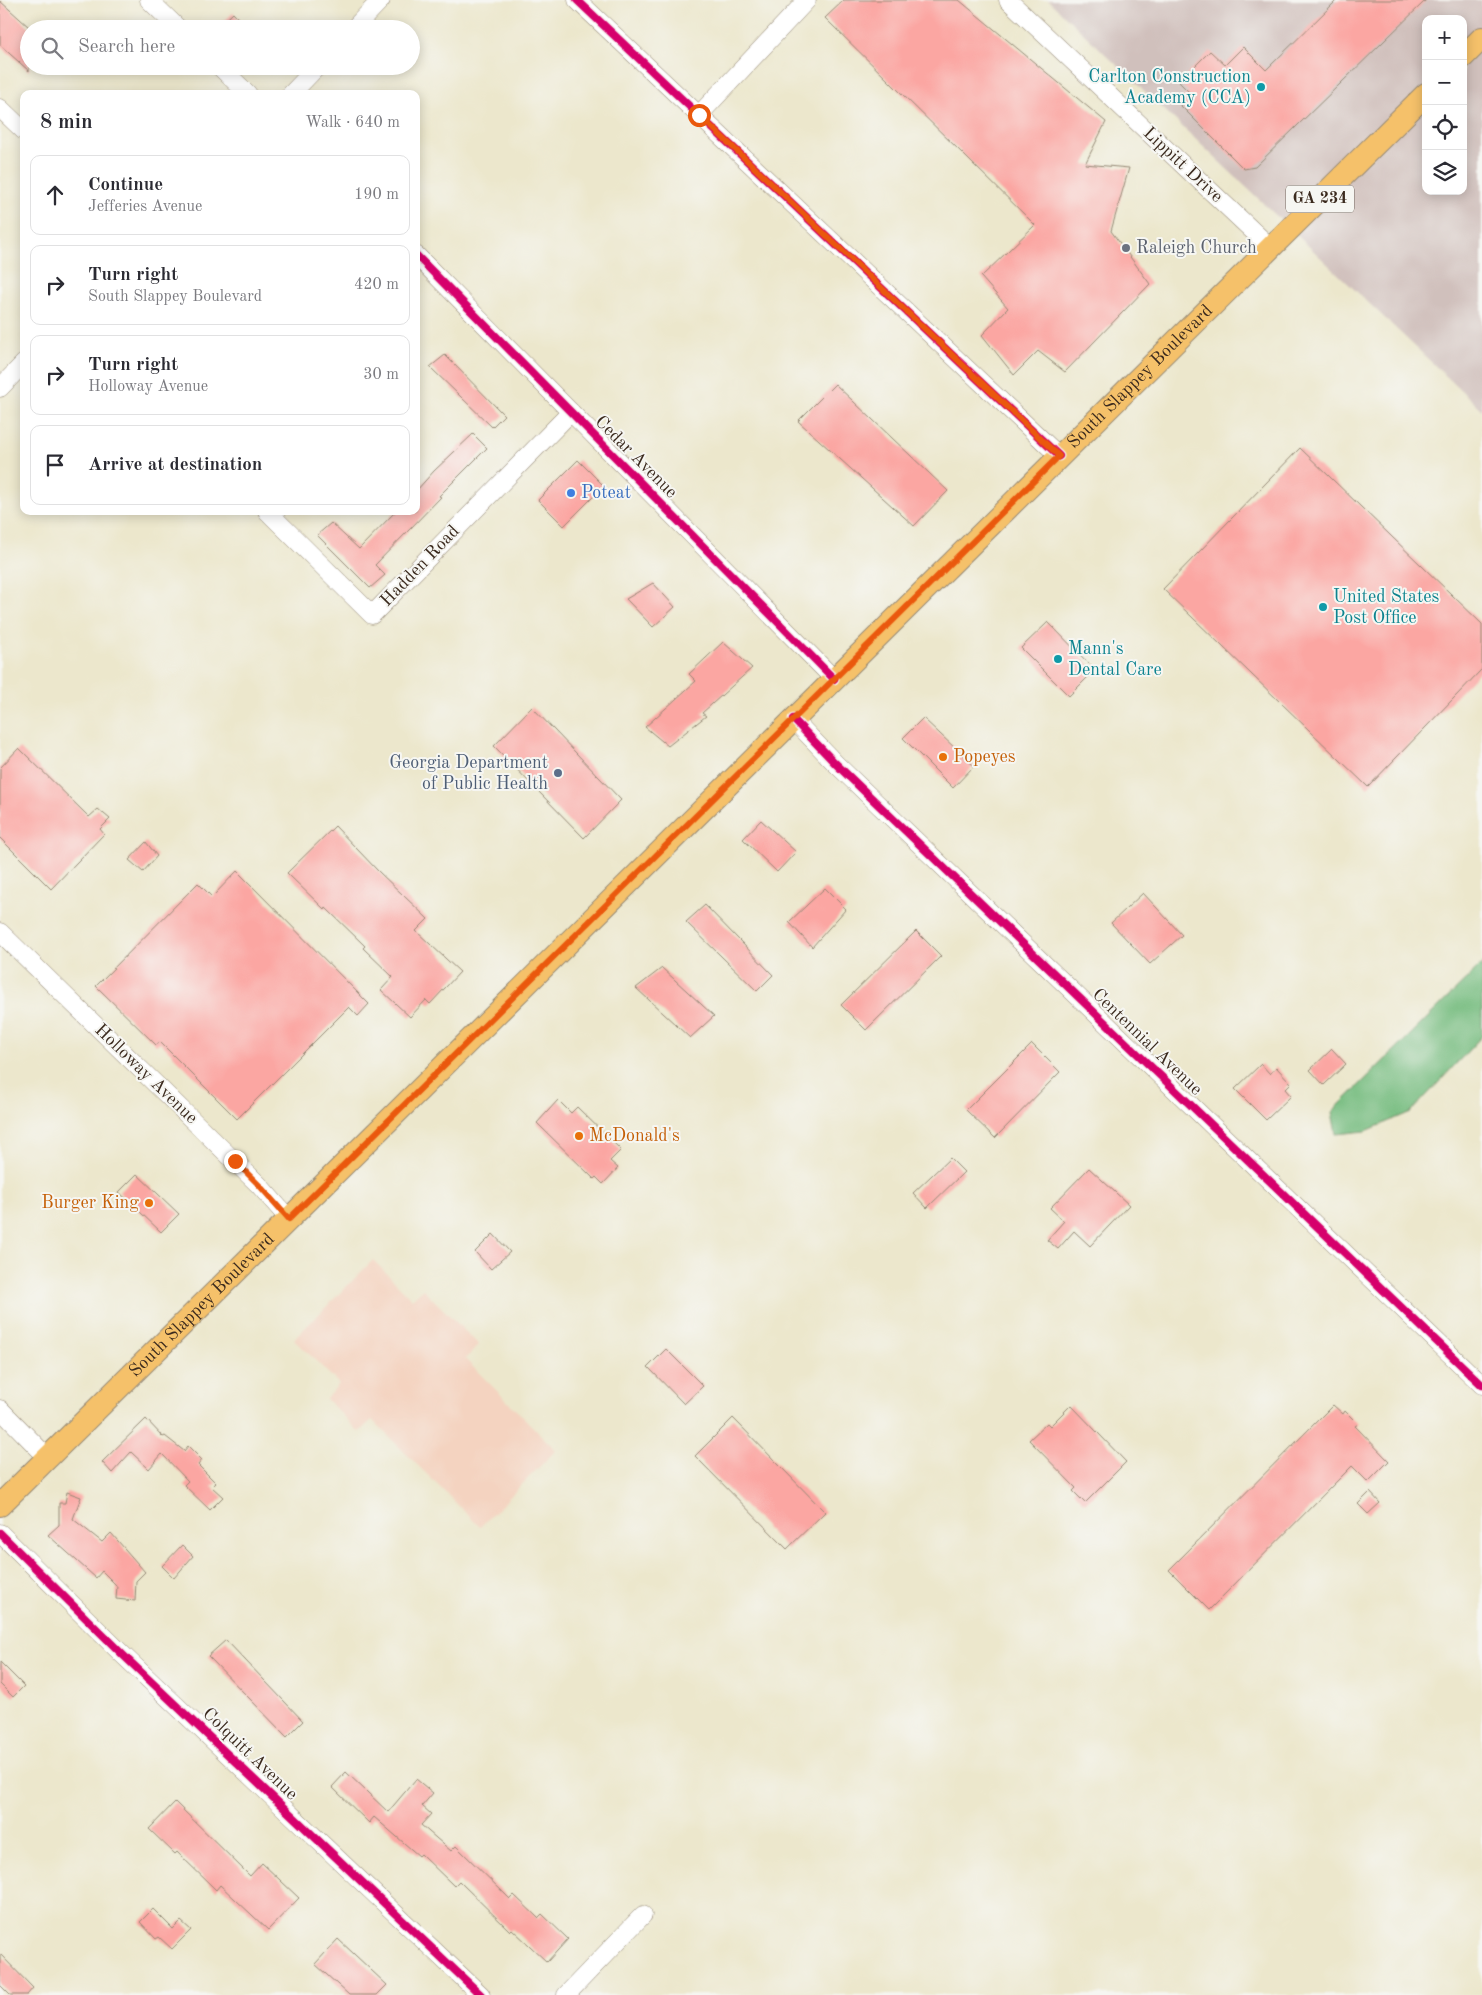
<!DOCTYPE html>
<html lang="en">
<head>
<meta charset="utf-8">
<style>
  body { margin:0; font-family:"Old Standard TT",serif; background:#f2f2f3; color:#2b2b33 }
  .controls { position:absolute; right:15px; top:15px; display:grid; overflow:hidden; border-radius:10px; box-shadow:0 2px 12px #0003 }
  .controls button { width:45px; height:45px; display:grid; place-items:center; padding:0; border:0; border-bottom:1px solid #e1e1e2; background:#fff; color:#2b2b33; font:25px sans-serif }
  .stop { position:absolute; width:15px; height:15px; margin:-11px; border:4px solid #ea580c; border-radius:50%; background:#fff }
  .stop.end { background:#ea580c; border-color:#fff; box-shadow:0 1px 5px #0008 }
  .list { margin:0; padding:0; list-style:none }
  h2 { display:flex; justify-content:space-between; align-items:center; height:65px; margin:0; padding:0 20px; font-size:21px }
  h2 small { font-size:16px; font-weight:400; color:#7c7c81 }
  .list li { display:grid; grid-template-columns:32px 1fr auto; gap:15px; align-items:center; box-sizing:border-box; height:80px; margin:0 10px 10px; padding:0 10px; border:1px solid #e1e1e2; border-radius:10px }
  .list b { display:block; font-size:19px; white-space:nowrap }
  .list p { margin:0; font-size:16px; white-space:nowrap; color:#7c7c81 }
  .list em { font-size:16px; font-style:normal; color:#7c7c81 }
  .icon { flex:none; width:28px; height:28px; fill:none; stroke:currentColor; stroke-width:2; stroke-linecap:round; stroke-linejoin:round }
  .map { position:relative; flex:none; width:1482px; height:1995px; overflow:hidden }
  .search { position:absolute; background:#fff; box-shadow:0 2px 12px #0003; left:20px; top:20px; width:400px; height:55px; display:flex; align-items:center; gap:12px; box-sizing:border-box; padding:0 18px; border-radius:28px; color:#7c7c81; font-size:19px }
  .panel { position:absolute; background:#fff; box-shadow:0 2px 12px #0003; left:20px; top:90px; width:400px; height:425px; border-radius:10px }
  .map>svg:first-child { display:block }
</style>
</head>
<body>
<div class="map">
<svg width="1482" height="1995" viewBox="0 0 1482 1995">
  <rect width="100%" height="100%" fill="#f6f6f2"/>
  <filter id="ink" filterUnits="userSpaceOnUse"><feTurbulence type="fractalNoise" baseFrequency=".02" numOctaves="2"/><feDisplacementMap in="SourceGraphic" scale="10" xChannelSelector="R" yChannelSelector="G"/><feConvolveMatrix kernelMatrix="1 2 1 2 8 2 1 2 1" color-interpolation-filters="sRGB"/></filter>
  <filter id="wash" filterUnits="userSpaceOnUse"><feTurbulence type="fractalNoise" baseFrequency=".0096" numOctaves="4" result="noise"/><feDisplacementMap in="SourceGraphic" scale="20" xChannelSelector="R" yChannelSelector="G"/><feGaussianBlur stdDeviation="1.12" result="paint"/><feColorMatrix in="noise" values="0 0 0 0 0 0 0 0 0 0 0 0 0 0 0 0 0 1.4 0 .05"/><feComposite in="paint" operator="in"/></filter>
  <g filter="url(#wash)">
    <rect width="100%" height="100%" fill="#ece7cc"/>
    <path fill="#f4d3c0" d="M373,1260L412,1299L423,1289L479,1345L465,1359L556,1450L480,1527L372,1420L359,1432L326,1399L339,1384L294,1339Z"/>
    <path fill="#d0c0bc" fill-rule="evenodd" d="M1048,0H1482V410ZM1426,19H1463V191H1426Z"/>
    <path fill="#79be82" stroke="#5a7450" d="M1482,964V1036L1411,1112L1366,1131L1336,1134L1332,1112Z"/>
    <g id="blocks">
      <g fill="#fba6a2">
        <path d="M844,0H959L1106,122L1085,164L1129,168L1111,231L1150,284L1065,372L1038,351L1014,375L982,335L1008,308L981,277L1035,225L825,18Z"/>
        <path d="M1337,0H1426L1255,167L1244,169L1178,103L1189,92L1179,82L1210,51L1225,65L1243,47L1266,70Z"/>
        <path d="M0,1L29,27V71L0,45Z"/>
        <path d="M233,13L248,29H216Z"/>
        <path d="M445,355L504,415L492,427L430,367Z"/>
        <path d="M835,384L948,491L914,526L798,421Z"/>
        <path d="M473,434L487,448L439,496L441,497L375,565L385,575L370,588L317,535L331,523L359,549L396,511H416V491L434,471Z"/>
        <path d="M1300,448L1482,624V669L1368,787L1163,589Z"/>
        <path d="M578,460L604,486L564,526L538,500Z"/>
        <path d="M653,583L675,607L653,627L626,599Z"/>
        <path d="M1048,622L1095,670L1069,696L1021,648Z"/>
        <path d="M723,642L752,668L702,713L706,716L668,746L645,727L696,681L689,674Z"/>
        <path d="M532,707L621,800L584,838L494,746Z"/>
        <path d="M923,718L974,766L953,788L903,738Z"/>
        <path d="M19,748L89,817L98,809L110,819L100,829L104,834L51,889L0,838V768Z"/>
        <path d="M761,820L796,852L777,872L743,839Z"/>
        <path d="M335,826L378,871L428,919L416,931L460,972L430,1004L426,1000L410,1017L381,990L393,977L363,948L365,946L326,908L325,910L287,873Z"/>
        <path d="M146,842L157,856L143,872L129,860Z"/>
        <path d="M237,871L369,1004L358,1016L349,1007L237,1119L160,1042L156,1045L96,986L198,883L212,897Z"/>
        <path d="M825,888L846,909L812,947L789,922Z"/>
        <path d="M1143,893L1182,935L1150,964L1111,923Z"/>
        <path d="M705,905L773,975L757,991L686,922Z"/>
        <path d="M916,931L941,956L866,1030L841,1005Z"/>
        <path d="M662,968L714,1016L690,1038L636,988Z"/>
        <path d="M1032,1044L1060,1072L995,1138L966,1110Z"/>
        <path d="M1332,1049L1346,1064L1324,1085L1310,1070Z"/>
        <path d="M1261,1064L1270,1074L1276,1067L1291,1083L1285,1089L1291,1096L1266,1120L1235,1089Z"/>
        <path d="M558,1100L571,1113L577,1107L621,1150L610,1161L618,1168L603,1184L596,1177L594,1179L537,1123Z"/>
        <path d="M950,1158L964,1172L927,1208L913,1193Z"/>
        <path d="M1089,1168L1129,1205L1090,1246L1074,1231L1058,1249L1047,1240L1064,1221L1050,1208Z"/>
        <path d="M137,1174L179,1214L161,1232L119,1192Z"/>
        <path d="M493,1234L510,1252L491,1269L475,1252Z"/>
        <path d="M666,1349L703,1386L684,1404L648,1367Z"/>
        <path d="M1071,1405L1126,1462L1085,1503L1073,1491L1076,1488L1029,1440L1047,1423L1050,1426Z"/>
        <path d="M1333,1405L1343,1414L1345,1411L1358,1424L1355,1426L1389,1461L1368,1482L1352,1466L1209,1610L1169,1570Z"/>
        <path d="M733,1418L825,1512L787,1549L695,1456Z"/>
        <path d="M146,1419L163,1437L165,1436L184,1451L188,1446L202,1460L198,1465L216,1483L212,1487L223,1497L210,1510L184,1485L188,1481L162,1454L149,1469L131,1452L112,1473L102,1462Z"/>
        <path d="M67,1492L81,1497L73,1519L102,1542L111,1533L145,1572L136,1581L135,1601L116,1599L117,1586L102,1571L96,1578L48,1535L59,1525V1503H65Z"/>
        <path d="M1370,1492L1380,1503L1368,1514L1358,1504Z"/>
        <path d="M182,1545L193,1556L174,1578L162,1566Z"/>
        <path d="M226,1640L303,1721L287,1737L208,1656Z"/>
        <path d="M0,1662L24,1686L13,1697L0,1684Z"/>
        <path d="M346,1772L388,1812L416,1779L433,1793L422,1806L431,1814L421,1825L451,1851L456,1846L510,1899L514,1895L538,1918L542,1914L568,1939L547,1962L512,1929L510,1931L459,1881L454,1886L421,1854L419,1856L374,1817L369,1823L332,1787Z"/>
        <path d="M175,1802L250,1876L262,1863L299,1898L268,1930L220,1885L216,1890L177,1852L175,1854L149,1829Z"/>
        <path d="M153,1909L173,1929L181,1921L191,1930L172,1949L159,1937L156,1939L140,1922Z"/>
        <path d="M338,1939L387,1985L377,1995H349L315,1964Z"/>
        <path d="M0,1954L33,1988L27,1995H10L0,1985Z"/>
      </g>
    </g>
  </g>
  <g filter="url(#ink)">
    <use href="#blocks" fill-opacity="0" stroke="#948875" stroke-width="1"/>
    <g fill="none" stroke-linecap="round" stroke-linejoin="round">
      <g stroke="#948875" stroke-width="19">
        <g id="minor">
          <path d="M149,0L179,29"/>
          <path d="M577,0L1059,456"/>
          <path d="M1008,0L1271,248"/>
          <path d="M353,29L381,0"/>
          <path d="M219,66L248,94"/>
          <path d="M291,94L318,66"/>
          <path d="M0,108L24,131"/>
          <path d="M699,115L807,0"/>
          <path d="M416,255L834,679"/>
          <path d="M0,388L24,363"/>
          <path d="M267,511L372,615L571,412"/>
          <path d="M793,719L835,763L1482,1385"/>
          <path d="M0,932L259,1185L289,1219"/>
          <path d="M0,1409L48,1458"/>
          <path d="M0,1533L123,1655L481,1995"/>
          <path d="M566,1995L643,1915"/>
        </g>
      </g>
      <g stroke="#948875" stroke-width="24">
        <g id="major">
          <path d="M1463,57L1482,38"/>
          <path id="s1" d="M0,1505L1426,94"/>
        </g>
      </g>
      <use href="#minor" stroke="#fff" stroke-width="18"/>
      <use href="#major" stroke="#f5c16b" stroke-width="22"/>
      <g stroke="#f6f6f2" stroke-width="11">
        <g id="cycleway">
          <path d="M577,0L1059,456"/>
          <path d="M416,255L834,679"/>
          <path d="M793,719L835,763L1482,1385"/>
          <path d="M0,1533L123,1655L481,1995"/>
        </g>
      </g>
      <use href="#cycleway" stroke="#d6006c" stroke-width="8"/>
    </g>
  </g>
  <g fill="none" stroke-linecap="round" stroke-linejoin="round" filter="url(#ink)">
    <path stroke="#ea580c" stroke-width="6" d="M235,1161L259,1185L289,1219L1059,456L699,115"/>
  </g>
  <g fill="#0f9aa8" stroke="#f6f6f2" stroke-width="2">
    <circle cx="1261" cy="87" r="5"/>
    <circle cx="1323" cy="607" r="5"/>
    <circle cx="1058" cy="659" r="5"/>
  </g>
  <circle fill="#6b7280" stroke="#f6f6f2" stroke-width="2" cx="1126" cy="248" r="5"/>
  <circle fill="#3f7fe0" stroke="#f6f6f2" stroke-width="2" cx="571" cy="493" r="5"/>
  <g fill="#e8710a" stroke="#f6f6f2" stroke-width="2">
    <circle cx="943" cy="757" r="5"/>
    <circle cx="579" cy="1136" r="5"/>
    <circle cx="149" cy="1203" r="5"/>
  </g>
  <circle fill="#5c6f8a" stroke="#f6f6f2" stroke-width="2" cx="558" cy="773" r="5"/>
  <g text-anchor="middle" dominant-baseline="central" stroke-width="4" stroke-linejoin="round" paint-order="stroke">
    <rect fill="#f6f6f2" stroke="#73675e" stroke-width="1" x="1286" y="185.5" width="68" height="27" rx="4"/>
    <g font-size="16" font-weight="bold" fill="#3b2a1e">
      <text x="1320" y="199">GA 234</text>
    </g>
    <g font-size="18" fill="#0d838f" stroke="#f6f6f2" text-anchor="start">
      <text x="1251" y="77" text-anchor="end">Carlton Construction<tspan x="1251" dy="21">Academy (CCA)</tspan></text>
      <text x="1333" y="597">United States<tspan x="1333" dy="21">Post Office</tspan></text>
      <text x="1068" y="649">Mann's<tspan x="1068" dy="21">Dental Care</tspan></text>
    </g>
    <g font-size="18" fill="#3b2a1e" stroke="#f6f6f2">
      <text transform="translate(1183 165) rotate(43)">Lippitt Drive</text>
      <text stroke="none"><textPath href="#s1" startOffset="1604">South Slappey Boulevard</textPath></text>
      <text transform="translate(636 457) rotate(45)">Cedar Avenue</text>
      <text transform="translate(420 566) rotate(-46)">Hadden Road</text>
      <text transform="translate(1147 1042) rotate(44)">Centennial Avenue</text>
      <text transform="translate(146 1074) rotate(44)">Holloway Avenue</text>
      <text stroke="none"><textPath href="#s1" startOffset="284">South Slappey Boulevard</textPath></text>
      <text transform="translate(250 1754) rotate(44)">Colquitt Avenue</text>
    </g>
    <g font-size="18" fill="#5b616d" stroke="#f6f6f2" text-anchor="start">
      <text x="1136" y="248">Raleigh Church</text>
    </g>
    <g font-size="18" fill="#366cbe" stroke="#f6f6f2" text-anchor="start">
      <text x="581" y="493">Poteat</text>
    </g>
    <g font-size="18" fill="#c56008" stroke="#f6f6f2" text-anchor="start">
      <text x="953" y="757">Popeyes</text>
      <text x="589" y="1136">McDonald's</text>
      <text x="139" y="1203" text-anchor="end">Burger King</text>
    </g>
    <g font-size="18" fill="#4e5e75" stroke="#f6f6f2" text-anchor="end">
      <text x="548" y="763">Georgia Department<tspan x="548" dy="21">of Public Health</tspan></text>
    </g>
  </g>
</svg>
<div class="controls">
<button>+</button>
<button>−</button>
<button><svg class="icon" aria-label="locate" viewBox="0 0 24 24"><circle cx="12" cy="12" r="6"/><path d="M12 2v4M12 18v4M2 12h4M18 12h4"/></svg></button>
<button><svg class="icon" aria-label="layers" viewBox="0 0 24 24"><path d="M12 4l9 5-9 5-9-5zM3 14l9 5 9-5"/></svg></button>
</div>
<div class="stop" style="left:699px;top:115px"></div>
<div class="stop end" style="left:235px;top:1161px"></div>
<div class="search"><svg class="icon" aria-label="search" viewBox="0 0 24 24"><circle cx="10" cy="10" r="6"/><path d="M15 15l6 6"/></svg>Search here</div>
<section class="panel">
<h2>8 min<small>Walk · 640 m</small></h2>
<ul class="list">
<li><svg class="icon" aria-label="ahead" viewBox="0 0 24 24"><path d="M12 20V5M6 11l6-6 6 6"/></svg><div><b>Continue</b><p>Jefferies Avenue</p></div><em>190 m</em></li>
<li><svg class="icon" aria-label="right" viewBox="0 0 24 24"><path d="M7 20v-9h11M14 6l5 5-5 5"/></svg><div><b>Turn right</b><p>South Slappey Boulevard</p></div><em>420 m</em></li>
<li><svg class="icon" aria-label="right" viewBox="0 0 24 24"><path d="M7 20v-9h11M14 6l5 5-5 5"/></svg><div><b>Turn right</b><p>Holloway Avenue</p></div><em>30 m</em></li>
<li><svg class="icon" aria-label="arrive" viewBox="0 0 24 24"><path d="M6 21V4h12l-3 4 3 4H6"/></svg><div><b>Arrive at destination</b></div></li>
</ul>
</section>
</div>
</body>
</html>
